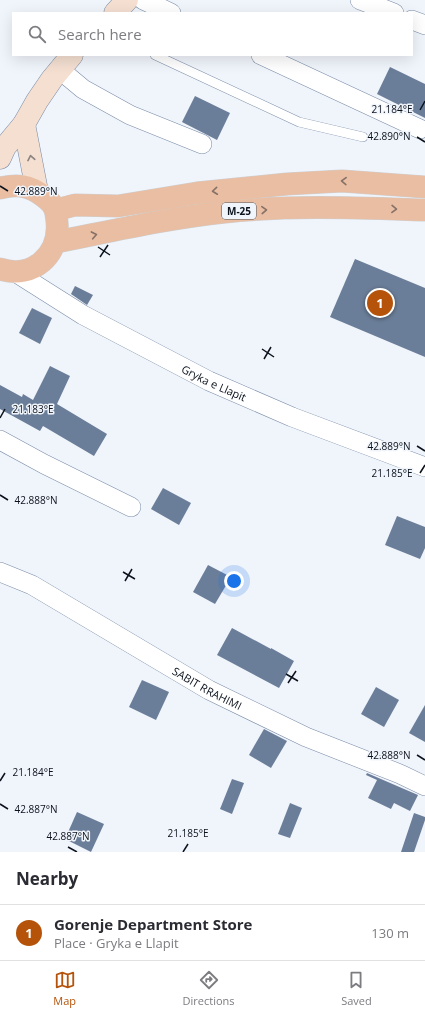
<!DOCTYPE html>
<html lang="en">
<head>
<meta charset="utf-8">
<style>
  body { margin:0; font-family:"Open Sans",sans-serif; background:#f7f7f7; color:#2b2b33 }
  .you { position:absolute; left:234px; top:581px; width:14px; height:14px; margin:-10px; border:3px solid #fff; border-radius:50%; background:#1a73e8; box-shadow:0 0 0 6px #1a73e833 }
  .badge { display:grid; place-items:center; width:26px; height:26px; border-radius:50%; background:#b45309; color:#fff; font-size:13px; font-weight:700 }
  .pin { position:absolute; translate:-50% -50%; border:2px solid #fff; box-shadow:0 1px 4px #0006 }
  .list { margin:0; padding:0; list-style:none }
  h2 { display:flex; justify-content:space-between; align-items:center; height:52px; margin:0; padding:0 16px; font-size:17px }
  h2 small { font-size:13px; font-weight:400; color:#7c7c81 }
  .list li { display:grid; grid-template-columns:26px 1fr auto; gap:12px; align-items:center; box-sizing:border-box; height:56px; padding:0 16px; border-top:1px solid #e1e1e2 }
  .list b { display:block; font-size:15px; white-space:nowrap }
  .list p { margin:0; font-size:13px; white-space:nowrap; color:#7c7c81 }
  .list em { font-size:13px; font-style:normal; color:#7c7c81 }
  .icon { flex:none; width:22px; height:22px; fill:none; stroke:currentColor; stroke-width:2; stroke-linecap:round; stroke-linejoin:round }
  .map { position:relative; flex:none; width:425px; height:852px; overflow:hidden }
  .search { position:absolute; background:#fff; box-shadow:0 4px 16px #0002; left:12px; right:12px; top:12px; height:44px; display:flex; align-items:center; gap:10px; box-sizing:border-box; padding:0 14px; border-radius:0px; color:#7c7c81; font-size:15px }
  .sheet { height:108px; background:#fff }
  nav { display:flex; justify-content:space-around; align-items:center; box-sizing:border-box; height:56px; border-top:1px solid #e1e1e2; background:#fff; font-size:11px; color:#7c7c81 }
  nav a { display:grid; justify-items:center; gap:2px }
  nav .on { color:#b45309 }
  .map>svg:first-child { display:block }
</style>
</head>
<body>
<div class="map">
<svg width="425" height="852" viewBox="0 0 425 852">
  <rect width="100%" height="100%" fill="#f0f4fb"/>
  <g fill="#6b7e99">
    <path d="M390,67L425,84V118L377,94Z"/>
    <path d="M195,96L230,113L217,140L182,122Z"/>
    <path d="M355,259L425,288V357L330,317Z"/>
    <path d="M75,286L93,295L87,305L71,294Z"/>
    <path d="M32,308L52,318L40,344L19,333Z"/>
    <path d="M50,366L70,376L57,404L107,434L94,456L43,426L40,431L0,409V385L22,397L23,394L33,400Z"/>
    <path d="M163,488L191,503L179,525L151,509Z"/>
    <path d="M397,516L425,527V548L420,559L385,545Z"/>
    <path d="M208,565L231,577L215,604L193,592Z"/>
    <path d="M232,628L271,649V648L294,661L279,688L217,655Z"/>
    <path d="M142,680L169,692L156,720L129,707Z"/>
    <path d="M376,687L399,700L384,727L361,714Z"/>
    <path d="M425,705V742L409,733Z"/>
    <path d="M264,729L287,741L271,768L249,755Z"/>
    <path d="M367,773L418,795L410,811L394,803L391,809L368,798L377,780L366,775Z"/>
    <path d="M232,779L244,783L232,814L220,809Z"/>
    <path d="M290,803L302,808L290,838L278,834Z"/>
    <path d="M77,812L104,824L91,852L65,839Z"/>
    <path d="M414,813L425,817V820L414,852H401Z"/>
  </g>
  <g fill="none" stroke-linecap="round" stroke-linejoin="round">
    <g stroke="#798ca7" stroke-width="10">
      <path id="service" d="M155,55L299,122L363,137"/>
    </g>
    <g stroke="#798ca7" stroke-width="20">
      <g id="minor">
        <path d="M143,0L171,13"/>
        <path d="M360,0L394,13"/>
        <path d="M412,20L425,25"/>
        <path d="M261,55L420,129"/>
        <path d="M59,69L83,89L130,115L202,144"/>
        <path id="s1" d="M15,272L83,315L209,381L292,417L425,467"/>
        <path d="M0,440L44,464L131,507"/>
        <path id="s2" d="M0,572L32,585L209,690L306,737L400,774L425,786"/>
      </g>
    </g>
    <g stroke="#798ca7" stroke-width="23">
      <g id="secondary">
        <path d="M115,13L127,0"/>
        <path d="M24,124L37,191"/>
        <path d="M0,158L5,147L24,124L37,101L52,79L72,55"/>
      </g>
    </g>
    <g stroke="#ced0d2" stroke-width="23">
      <g id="primary">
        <path d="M0,188C17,184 29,185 43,196C54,204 56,208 57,222C60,254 33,280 0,269"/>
        <path d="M56,210L75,205L118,206L197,193L287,184L342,181L425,187"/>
        <path d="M56,242C112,231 168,218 225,212C291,205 359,208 425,210"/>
      </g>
    </g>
    <use href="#service" stroke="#fff" stroke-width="9"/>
    <use href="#minor" stroke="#fff" stroke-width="19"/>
    <use href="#secondary" stroke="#f4dfd1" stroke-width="22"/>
    <use href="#primary" stroke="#e9bea3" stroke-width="22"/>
  </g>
  <defs><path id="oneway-chevron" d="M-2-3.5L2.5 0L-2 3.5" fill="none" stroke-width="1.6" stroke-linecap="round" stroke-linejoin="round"/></defs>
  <use stroke="#8b8380" href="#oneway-chevron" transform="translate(31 158) rotate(-101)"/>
  <g stroke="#857166">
    <use href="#oneway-chevron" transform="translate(344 181) rotate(-178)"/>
    <use href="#oneway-chevron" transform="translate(215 191) rotate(174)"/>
    <use href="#oneway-chevron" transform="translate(394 209) rotate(1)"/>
    <use href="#oneway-chevron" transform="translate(264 210) rotate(-3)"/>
    <use href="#oneway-chevron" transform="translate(94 235) rotate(-11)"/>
  </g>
  <path fill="none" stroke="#0b121c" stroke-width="1.5" d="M420,110L425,101M417,137L425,142M0,186L8,191M98,247L110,255M100,257L108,245M262,349L274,357M264,359L271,347M0,418L5,409M417,446L425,451M420,473L425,465M0,495L8,500M123,572L135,579M125,581L132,569M286,674L298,681M288,683L296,671M417,755L425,760M0,781L5,773M0,804L8,809M68,847L77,852M183,852L188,844"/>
  <g text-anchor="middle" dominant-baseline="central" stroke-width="3" stroke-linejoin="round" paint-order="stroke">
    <rect fill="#f0f4fb" stroke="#50565f" stroke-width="1" x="222" y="203" width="34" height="16" rx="3"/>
    <g font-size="10" font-weight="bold" fill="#0b121c">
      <text x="239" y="211">M-25</text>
    </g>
    <g font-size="11" fill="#0b121c" stroke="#f0f4fb">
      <text stroke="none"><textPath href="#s1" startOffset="228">Gryka e Llapit</textPath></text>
      <text stroke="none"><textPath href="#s2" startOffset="238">SABIT RRAHIMI</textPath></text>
    </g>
  </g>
  <g font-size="10" text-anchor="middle" fill="#0b121c" stroke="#f0f4fb" stroke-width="3" stroke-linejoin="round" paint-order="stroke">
    <text x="392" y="113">21.184°E</text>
    <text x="389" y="140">42.890°N</text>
    <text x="36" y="195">42.889°N</text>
    <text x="33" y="413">21.183°E</text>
    <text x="389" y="450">42.889°N</text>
    <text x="392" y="477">21.185°E</text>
    <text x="36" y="504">42.888°N</text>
    <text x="389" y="759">42.888°N</text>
    <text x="33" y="776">21.184°E</text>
    <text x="36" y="813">42.887°N</text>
    <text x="188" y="837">21.185°E</text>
    <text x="68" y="840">42.887°N</text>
  </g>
</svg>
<div class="you"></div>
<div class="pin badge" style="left:380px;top:303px">1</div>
<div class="search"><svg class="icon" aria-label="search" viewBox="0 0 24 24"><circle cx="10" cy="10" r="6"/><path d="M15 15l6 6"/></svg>Search here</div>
</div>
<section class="sheet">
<h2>Nearby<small></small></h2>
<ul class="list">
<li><span class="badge">1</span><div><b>Gorenje Department Store</b><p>Place · Gryka e Llapit</p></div><em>130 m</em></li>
</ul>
</section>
<nav>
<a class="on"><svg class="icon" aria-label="map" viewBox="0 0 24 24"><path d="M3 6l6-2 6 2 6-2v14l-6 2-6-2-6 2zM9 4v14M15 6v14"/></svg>Map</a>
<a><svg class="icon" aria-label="directions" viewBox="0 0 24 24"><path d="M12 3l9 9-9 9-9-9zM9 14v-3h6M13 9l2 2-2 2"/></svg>Directions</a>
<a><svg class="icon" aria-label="saved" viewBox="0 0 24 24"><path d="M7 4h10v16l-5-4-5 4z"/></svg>Saved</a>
</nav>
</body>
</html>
